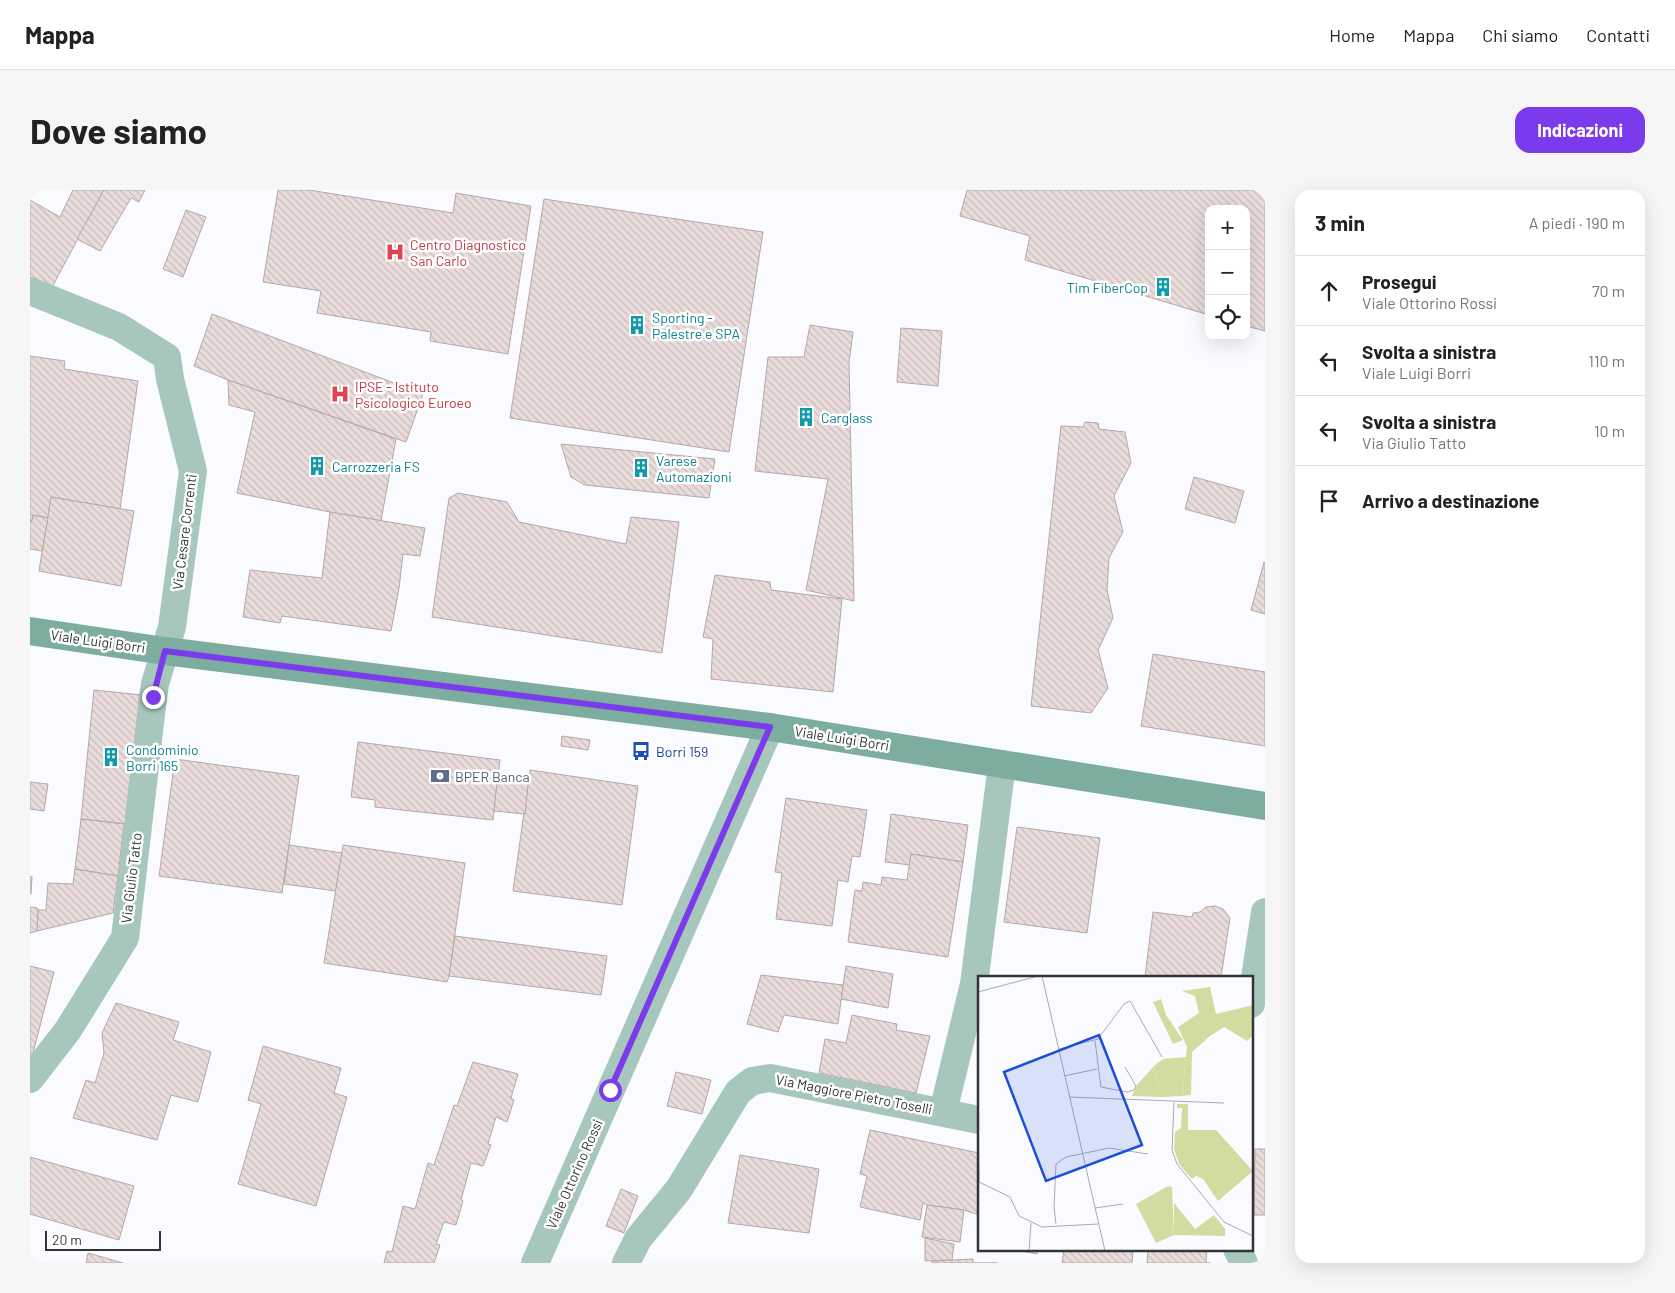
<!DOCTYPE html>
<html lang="it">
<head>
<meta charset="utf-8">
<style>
  body { margin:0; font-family:Barlow,sans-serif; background:#f6f6f6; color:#222 }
  .controls { position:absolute; right:15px; top:15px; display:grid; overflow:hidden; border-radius:10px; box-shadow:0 5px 20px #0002 }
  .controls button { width:45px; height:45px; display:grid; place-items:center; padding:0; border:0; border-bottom:1px solid #e0e0e0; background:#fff; color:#222; font:25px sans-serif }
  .scale { position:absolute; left:15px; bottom:12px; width:116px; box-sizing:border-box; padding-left:5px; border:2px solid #323438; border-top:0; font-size:14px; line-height:18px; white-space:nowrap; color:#323438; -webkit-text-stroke:4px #fff; paint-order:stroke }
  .stop { position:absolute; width:15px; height:15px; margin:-11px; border:4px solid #7c3aed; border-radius:50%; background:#fff }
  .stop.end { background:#7c3aed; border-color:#fff; box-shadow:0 1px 5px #0008 }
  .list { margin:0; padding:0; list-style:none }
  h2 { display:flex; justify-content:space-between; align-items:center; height:65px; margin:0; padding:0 20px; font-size:21px }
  h2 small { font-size:16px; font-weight:400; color:#767676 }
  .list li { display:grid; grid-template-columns:32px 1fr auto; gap:15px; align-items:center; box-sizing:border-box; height:70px; padding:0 20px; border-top:1px solid #e0e0e0 }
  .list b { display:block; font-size:19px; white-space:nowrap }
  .list p { margin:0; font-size:16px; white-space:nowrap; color:#767676 }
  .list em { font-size:16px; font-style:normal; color:#767676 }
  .icon { flex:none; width:28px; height:28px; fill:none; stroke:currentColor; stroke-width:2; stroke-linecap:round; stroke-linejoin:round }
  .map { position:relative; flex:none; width:1235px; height:1073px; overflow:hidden; border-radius:15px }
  header { display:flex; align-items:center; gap:30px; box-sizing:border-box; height:70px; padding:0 25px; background:#fff; border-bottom:1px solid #e0e0e0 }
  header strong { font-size:24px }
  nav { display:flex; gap:28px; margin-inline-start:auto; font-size:18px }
  .intro { display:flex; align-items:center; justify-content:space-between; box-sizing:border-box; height:120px; padding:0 30px }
  h1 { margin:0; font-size:35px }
  .button { padding:12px 22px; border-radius:15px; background:#7c3aed; color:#fff; font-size:18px; font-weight:700 }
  main { display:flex; gap:30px; padding:0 30px }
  aside { flex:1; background:#fff; border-radius:15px; box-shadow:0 5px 20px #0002 }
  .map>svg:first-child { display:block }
</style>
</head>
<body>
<header>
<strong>Mappa</strong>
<nav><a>Home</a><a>Mappa</a><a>Chi siamo</a><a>Contatti</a></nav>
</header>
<div class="intro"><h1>Dove siamo</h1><a class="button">Indicazioni</a></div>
<main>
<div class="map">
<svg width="1235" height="1073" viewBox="0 0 1235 1073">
  <defs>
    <pattern id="building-back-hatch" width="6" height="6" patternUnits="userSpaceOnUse" patternTransform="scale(1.25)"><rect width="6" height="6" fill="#e9dcdb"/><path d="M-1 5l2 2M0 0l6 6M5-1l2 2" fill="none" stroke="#c8bdbd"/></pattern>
  </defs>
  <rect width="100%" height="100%" fill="#f9fbff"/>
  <g fill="url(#building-back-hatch)" stroke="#b4a8a7">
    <path d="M43,0H74L20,101L0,92V10L30,27Z"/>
    <path d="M74,0H115L109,12L101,8L70,61L47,49Z"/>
    <path d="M248,0H279L423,23L426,3L501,16L478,164L400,151L401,142L287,123L291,101L233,92Z"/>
    <path d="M937,0H1235V141L1216,136V19H1179V125L995,70L1000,46L930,26Z"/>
    <path d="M514,9L733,42L699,262L480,228Z"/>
    <path d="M156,20L176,27L153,87L133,79Z"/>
    <path d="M182,124L393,204L376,252L198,190L164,176Z"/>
    <path d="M780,135L823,142L819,173L824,411L776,400L798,289L725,281L738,167H774Z"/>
    <path d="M871,138L912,141L908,196L867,192Z"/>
    <path d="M0,166L35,171L34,179L108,191L90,319L21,307L18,328L3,325L2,331H0Z"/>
    <path d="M198,190L366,249L351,331L300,322L207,303L225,222L199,215Z"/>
    <path d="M1055,232L1068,233L1069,239L1095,242L1101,273L1084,306L1093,342L1079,368L1077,400L1083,428L1068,460L1078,498L1061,523L1001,516L1031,236L1053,237Z"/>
    <path d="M531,254L685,269L679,308L555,295L541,287Z"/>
    <path d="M1164,287L1214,301L1205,333L1155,319Z"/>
    <path d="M428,303L477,312L489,332L596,354L601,327L649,332L632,463L402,427L419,308Z"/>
    <path d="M21,307L104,321L91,396L9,381Z"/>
    <path d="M300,322L395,338L390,366L373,364L369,398L361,441L252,426L250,433L213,427L220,380L292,388Z"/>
    <path d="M3,325L18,328L12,361L0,359V331H2Z"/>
    <path d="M1234,372L1235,373V424L1221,420Z"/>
    <path d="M685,385L740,392L741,400L812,409L803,502L681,489L683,449L673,447Z"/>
    <path d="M1123,464L1235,482V556L1111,536Z"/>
    <path d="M64,500L112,505L98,634L51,629Z"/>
    <path d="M532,546L560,550L558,560L531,556Z"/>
    <path d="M328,552L470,570L463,630L345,617V610L321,607Z"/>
    <path d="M145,569L269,586L252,703L129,686Z"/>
    <path d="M500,580L608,596L592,715L483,701Z"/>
    <path d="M468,583L499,586L495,624L464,621Z"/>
    <path d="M0,592L18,594L14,621L0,619Z"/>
    <path d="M756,608L837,620L830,667L822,666L818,692L808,690L802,736L746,729L752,683L745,682Z"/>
    <path d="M861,624L938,635L933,672L881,664L880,675L855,672Z"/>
    <path d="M51,629L94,634L88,686L45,679Z"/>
    <path d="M987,637L1070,648L1057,743L974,732Z"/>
    <path d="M259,655L312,663L306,701L254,694Z"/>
    <path d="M313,655L435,673L419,786L417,792L294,773Z"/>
    <path d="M881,664L933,672L918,767L818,752L825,700L832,701L833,692L851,695L852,687L877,690Z"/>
    <path d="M45,679L88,686L83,723L7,741L8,720H16L18,693L43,694Z"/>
    <path d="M0,686L2,687L1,704H0Z"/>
    <path d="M1185,716L1193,719L1200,728L1191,787H1115L1123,722L1162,727L1163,723L1170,722L1176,717Z"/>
    <path d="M0,717L7,718L8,720L7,741L0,743Z"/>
    <path d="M425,746L577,766L571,805L419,786Z"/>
    <path d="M0,776L24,782L2,867H0Z"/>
    <path d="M816,776L863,784L858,818L811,809Z"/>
    <path d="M731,785L813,795L808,834L754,825L748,842L717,834Z"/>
    <path d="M86,813L149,832L143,850L181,862L168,912L141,905L127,950L43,928L56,890L65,893L74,863L72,843Z"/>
    <path d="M822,825L867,834L866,840L900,846L886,903L789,883L795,849L816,853Z"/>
    <path d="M233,856L311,878L304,903L317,907L286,1016L208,994L231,914L218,910Z"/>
    <path d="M443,872L488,884L481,908L484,910L477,932L466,927L458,954L461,955L453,976L441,973L431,1010L433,1011L426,1035L414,1032L406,1054L410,1055L404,1073H354L357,1061L362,1062L373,1016L385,1019L398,973L404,975L424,915L427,916Z"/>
    <path d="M646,882L681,890L672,924L637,916Z"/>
    <path d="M840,940L949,963V1025L934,1020L897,1015L893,1013L890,1030L830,1017L837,986L830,984Z"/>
    <path d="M1225,959H1235V1025H1224Z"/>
    <path d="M710,965L789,979L779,1043L698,1033Z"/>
    <path d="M0,967L104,996L89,1050L0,1024Z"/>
    <path d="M591,999L608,1006L594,1043L576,1036Z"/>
    <path d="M897,1015L934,1020L930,1052L892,1047Z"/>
    <path d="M895,1048L924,1054L922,1070L895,1071Z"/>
    <path d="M981,1059H1008L1007,1064Z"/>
    <path d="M1034,1059H1103L1102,1073H1032Z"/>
    <path d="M1118,1059H1177L1176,1073H1180H1117Z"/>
    <path d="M58,1063L93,1073H56Z"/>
    <path d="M943,1069V1073H968H902V1071Z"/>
  </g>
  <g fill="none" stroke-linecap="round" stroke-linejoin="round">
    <g stroke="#a7c7bd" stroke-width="28">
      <path d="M0,101L89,137L137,167L140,189L163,281L142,437L125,494L123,507L95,748L38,840L0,889"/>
      <path d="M1221,814L1235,722"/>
      <path d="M913,922L944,794L972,574"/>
      <path d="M1207,1059L1214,1073"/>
      <path d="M505,1073L740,537"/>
      <path d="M596,1073L608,1049L649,999L708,902L722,891L740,888L949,930"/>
    </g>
    <path stroke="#7dad9e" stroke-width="28" d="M0,441L135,461L740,537L1235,616"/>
  </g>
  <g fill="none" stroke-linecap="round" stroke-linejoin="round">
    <path stroke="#7c3aed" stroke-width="6" d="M123,507L135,461L740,537L580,900"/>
  </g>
  <defs>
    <g id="hospital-bare" transform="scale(1.5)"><path d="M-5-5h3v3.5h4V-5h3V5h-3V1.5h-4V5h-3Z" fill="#e0444e" stroke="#fff" stroke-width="2.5" paint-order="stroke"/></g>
    <g id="building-bare" transform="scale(1.5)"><path d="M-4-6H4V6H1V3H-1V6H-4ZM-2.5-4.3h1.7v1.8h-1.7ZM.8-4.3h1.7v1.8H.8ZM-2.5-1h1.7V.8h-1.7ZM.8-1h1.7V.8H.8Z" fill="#0f9aa8" stroke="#fff" stroke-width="2.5" paint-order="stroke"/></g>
    <g id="bus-bare" transform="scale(1.5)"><path d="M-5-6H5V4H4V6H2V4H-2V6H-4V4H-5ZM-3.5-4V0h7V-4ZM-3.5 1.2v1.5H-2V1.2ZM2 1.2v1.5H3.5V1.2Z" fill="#1a4fb4" stroke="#fff" stroke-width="2.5" paint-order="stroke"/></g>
    <g id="bank-bare" transform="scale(1.5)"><path d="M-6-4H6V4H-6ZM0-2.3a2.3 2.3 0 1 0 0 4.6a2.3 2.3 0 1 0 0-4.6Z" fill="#5c6f8a" stroke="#fff" stroke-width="2.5" paint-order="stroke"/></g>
  </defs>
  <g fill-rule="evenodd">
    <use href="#hospital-bare" x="365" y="62"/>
    <use href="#building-bare" x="1133" y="97"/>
    <use href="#building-bare" x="607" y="135"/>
    <use href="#hospital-bare" x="310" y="204"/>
    <use href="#building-bare" x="776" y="227"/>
    <use href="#building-bare" x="287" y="276"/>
    <use href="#building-bare" x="611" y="278"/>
    <use href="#bus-bare" x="611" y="561"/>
    <use href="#building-bare" x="81" y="567"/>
    <use href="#bank-bare" x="410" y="586"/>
  </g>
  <g text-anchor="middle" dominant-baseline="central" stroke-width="5" stroke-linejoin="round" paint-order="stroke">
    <g font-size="14" fill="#be3a42" stroke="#fff" text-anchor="start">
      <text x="380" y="54">Centro Diagnostico<tspan x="380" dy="16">San Carlo</tspan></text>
      <text x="325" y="196">IPSE - Istituto<tspan x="325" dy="16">Psicologico Euroeo</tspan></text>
    </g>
    <g font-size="14" fill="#0d838f" stroke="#fff" text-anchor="start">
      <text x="1118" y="97" text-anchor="end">Tim FiberCop</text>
      <text x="622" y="127">Sporting -<tspan x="622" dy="16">Palestre e SPA</tspan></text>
      <text x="791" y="227">Carglass</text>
      <text x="626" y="270">Varese<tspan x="626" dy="16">Automazioni</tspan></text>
      <text x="302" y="276">Carrozzeria FS</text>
      <text x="96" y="559">Condominio<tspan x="96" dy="16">Borri 165</tspan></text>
    </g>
    <g font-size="14" fill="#323438" stroke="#fff">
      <text transform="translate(154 342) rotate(-83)">Via Cesare Correnti</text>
      <text transform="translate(68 451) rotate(8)">Viale Luigi Borri</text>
      <text transform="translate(812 548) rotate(9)">Viale Luigi Borri</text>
      <text transform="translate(101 688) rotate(-83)">Via Giulio Tatto</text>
      <text transform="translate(824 904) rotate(11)">Via Maggiore Pietro Toselli</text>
      <text transform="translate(544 984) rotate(-66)">Viale Ottorino Rossi</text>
    </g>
    <g font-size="14" fill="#164399" stroke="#fff" text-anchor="start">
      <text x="626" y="561">Borri 159</text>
    </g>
    <g font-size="14" fill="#4e5e75" stroke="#fff" text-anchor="start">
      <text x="425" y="586">BPER Banca</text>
    </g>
  </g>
  <g transform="translate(948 786)">
    <rect width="275" height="275" fill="#f9fbff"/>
    <path d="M208,81L204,120L183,121L176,90L185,83ZM199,128H210V154H238L275,195L240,225L225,203L218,200L214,203L201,188L196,173L197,156L203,152L204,132H199ZM196,227L217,253L236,239L247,253V260L196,259Z" fill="#d2dba0"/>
    <path d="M232,11L238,38L275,29V59L269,65L246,51L232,60L214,76L213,119L204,120L209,71L200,51L221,37L217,20L204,15ZM176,90L183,121L154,120L159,109Z" fill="#d2dba0"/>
    <path d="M183,23L188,39L205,64L195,68L175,26ZM190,210L194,211L196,259L178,267L158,228Z" fill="#d2dba0"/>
    <path fill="none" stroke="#a9abaf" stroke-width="1" d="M64,0L127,275M0,16L60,0M117,65L123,111L149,116L156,114L158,110L147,91M81,73L120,63L146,28L152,25L184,81M86,100L119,93M0,120L1,206L32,221L41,240L64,251L120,248M91,121L246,127M196,126L194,174L199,188L246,246L275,260M117,232L145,228M78,248L76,231L78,188L88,181L131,172L170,178M51,275L53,247"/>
    <path fill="#1d4ed8" fill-opacity="0.15" stroke="#1d4ed8" stroke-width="2.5" d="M121,59L164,169L68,205L26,96Z"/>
    <rect width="275" height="275" fill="none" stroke="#323438" stroke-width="2.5"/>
  </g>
</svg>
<div class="controls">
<button>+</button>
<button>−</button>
<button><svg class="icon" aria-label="locate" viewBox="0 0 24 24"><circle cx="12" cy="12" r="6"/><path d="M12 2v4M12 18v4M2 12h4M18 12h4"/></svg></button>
</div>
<div class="scale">20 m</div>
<div class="stop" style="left:580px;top:900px"></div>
<div class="stop end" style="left:123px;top:507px"></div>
</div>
<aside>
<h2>3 min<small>A piedi · 190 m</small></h2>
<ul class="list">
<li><svg class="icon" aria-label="ahead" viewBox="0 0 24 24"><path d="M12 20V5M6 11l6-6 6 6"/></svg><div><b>Prosegui</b><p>Viale Ottorino Rossi</p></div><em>70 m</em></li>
<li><svg class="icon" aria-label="left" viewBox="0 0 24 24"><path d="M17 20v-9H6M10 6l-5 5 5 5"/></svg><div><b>Svolta a sinistra</b><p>Viale Luigi Borri</p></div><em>110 m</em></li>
<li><svg class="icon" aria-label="left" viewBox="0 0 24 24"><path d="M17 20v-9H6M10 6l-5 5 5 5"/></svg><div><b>Svolta a sinistra</b><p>Via Giulio Tatto</p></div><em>10 m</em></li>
<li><svg class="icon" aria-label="arrive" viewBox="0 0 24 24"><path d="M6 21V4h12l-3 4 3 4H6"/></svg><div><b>Arrivo a destinazione</b></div></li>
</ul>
</aside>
</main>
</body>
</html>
